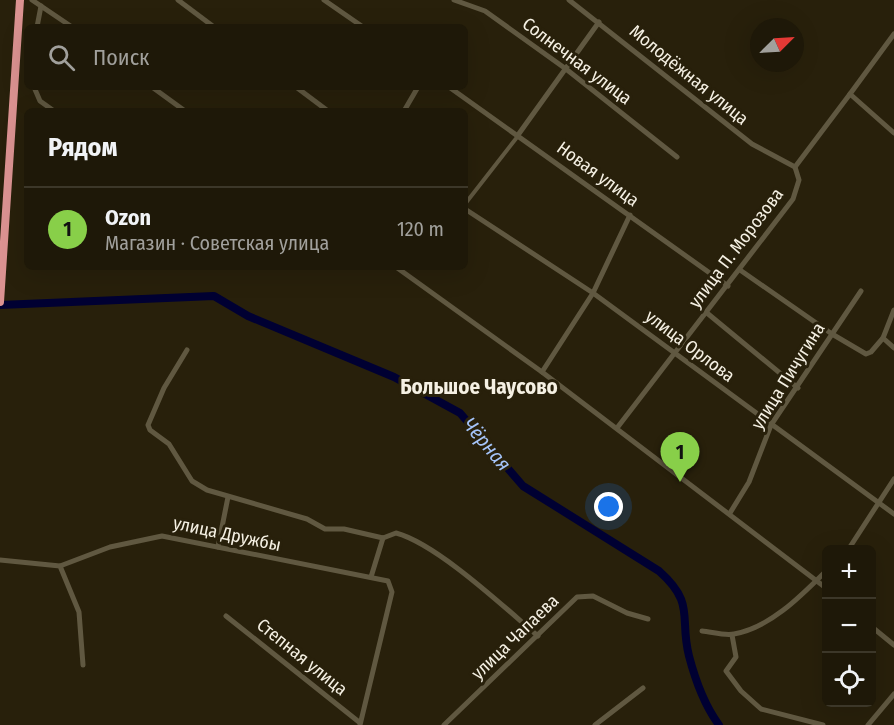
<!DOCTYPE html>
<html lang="ru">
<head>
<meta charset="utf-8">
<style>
  body { margin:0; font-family:"Fira Sans Condensed",sans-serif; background:#262112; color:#f1f3f6 }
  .controls { position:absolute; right:18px; bottom:18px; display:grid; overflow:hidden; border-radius:9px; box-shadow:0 6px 24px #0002 }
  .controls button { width:54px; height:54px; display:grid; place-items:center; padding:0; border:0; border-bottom:2px solid #3c3729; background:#1e1808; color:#f1f3f6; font:30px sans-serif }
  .compass { position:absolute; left:750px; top:18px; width:54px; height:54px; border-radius:50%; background:#1e1808; box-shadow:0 6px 24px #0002; rotate:66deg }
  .you { position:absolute; left:609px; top:507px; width:21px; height:21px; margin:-15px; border:4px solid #fff; border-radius:50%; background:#1a73e8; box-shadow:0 0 0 9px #1a73e833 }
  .badge { display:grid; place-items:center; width:39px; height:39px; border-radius:50%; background:#88cf49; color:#111; font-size:20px; font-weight:700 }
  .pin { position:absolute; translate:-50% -50px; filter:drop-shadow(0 2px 3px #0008) }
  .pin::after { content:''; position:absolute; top:32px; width:21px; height:18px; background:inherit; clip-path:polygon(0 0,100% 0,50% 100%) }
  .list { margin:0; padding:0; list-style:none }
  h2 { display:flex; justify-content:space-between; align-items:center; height:78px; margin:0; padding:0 24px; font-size:26px }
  h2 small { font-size:20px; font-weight:400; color:#a1a09c }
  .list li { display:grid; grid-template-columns:39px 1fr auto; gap:18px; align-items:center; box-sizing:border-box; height:84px; padding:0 24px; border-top:2px solid #3c3729 }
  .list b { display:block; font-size:22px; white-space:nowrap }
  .list p { margin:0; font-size:20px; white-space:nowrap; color:#a1a09c }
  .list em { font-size:20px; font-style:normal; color:#a1a09c }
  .icon { flex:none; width:33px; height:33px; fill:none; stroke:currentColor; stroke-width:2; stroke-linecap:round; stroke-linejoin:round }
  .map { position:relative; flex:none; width:894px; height:725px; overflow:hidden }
  .search { position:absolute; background:#1e1808; box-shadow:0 6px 24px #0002; left:24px; top:24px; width:444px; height:66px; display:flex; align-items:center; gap:15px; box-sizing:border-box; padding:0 21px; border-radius:9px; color:#a1a09c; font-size:22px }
  .panel { position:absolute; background:#1e1808; box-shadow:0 6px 24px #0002; left:24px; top:108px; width:444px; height:162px; border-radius:9px }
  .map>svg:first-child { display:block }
</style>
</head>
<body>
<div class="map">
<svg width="894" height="725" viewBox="0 0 894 725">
  <rect width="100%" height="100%" fill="#28200b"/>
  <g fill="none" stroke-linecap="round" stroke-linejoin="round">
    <path stroke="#000032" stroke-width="8" d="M0,305L214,296L248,316L394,377L460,413L523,486L659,571C696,604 679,617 689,656C695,679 705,706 719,725"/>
    <path stroke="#605841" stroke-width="4" d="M465,204L518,136"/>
    <g stroke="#605841" stroke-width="5">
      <path d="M32,0L72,27"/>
      <path d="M178,0L214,27"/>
      <path d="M324,0L363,27"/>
      <path d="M454,0L485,11L566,69L677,157"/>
      <path d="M569,0L752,144L795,167"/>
      <path d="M37,27L41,6"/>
      <path d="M34,87L40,101L54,111"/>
      <path d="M152,87L185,111"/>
      <path d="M296,87L328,111"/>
      <path d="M449,87L728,286"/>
      <path d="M850,94L894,34"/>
      <path d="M404,111L418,87"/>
      <path d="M518,135L599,22"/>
      <path d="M795,167L850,94L894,133"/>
      <path d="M465,209L593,293L894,514"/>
      <path d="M396,267L542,372L826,588"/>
      <path d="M740,270L832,334L866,354L871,352L883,338L894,348"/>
      <path d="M707,313L798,388"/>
      <path d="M883,338L894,310"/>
      <path d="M187,350L164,388L148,425L150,430L169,444L192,481L207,490L307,519L325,529H344L383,538"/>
      <path d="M542,372L593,293L630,215"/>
      <path d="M617,428L793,199L799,180L795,167"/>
      <path d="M730,513L749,482L771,425L861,291"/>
      <path d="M383,538L396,533C437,544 504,607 538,636"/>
      <path d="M218,547L228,497"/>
      <path d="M848,550L894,479"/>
      <path d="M0,560L60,566L79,612L83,665"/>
      <path d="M60,566L110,547L162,536L388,581L392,592L360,725"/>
      <path d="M371,577L383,538"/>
      <path d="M226,616L359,722"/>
      <path d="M872,627L894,645"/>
      <path d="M702,631C712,632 725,636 734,634C770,628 802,595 826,571"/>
      <path d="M732,635L736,657L726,671L741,691L761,709L823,725"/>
      <path d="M444,725L577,597L593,596L627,613L648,619"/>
      <path d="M595,725L643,688"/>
      <path d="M868,725L894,694"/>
    </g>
    <path stroke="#db9291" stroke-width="8" d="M0,302L20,0"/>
  </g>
  <g text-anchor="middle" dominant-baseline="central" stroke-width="6" stroke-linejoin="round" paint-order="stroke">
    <g font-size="18" fill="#f5f0e3" stroke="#28200b">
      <text transform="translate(577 61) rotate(37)">Солнечная улица</text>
      <text transform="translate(689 75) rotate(39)">Молодёжная улица</text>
      <text transform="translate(598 174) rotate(36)">Новая улица</text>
      <text transform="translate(736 248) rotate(-53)">улица П. Морозова</text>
      <text transform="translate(690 346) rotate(37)">улица Орлова</text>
      <text transform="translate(788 376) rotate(-58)">улица Пичугина</text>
      <text transform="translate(227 534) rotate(12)">улица Дружбы</text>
      <text transform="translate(515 637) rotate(-44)">улица Чапаева</text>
      <text transform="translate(302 657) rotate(39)">Степная улица</text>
    </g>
    <g font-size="20" font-style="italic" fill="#a5c4f9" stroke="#28200b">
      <text transform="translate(487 444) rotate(50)">Чёрная</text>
    </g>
    <g font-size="21" font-weight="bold" fill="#f5f0e3" stroke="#28200b">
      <text x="479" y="387">Большое Чаусово</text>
    </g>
  </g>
</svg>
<div class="controls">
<button>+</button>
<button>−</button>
<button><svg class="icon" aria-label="locate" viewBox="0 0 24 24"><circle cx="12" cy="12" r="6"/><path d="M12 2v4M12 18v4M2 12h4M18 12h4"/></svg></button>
</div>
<svg class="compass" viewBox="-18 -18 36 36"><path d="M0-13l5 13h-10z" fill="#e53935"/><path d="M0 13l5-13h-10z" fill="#a1a09c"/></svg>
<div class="you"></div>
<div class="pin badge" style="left:680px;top:482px">1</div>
<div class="search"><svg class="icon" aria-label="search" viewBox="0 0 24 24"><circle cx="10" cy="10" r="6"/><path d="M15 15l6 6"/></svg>Поиск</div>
<section class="panel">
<h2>Рядом<small></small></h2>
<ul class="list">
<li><span class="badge">1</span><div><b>Ozon</b><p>Магазин · Советская улица</p></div><em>120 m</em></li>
</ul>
</section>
</div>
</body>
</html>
